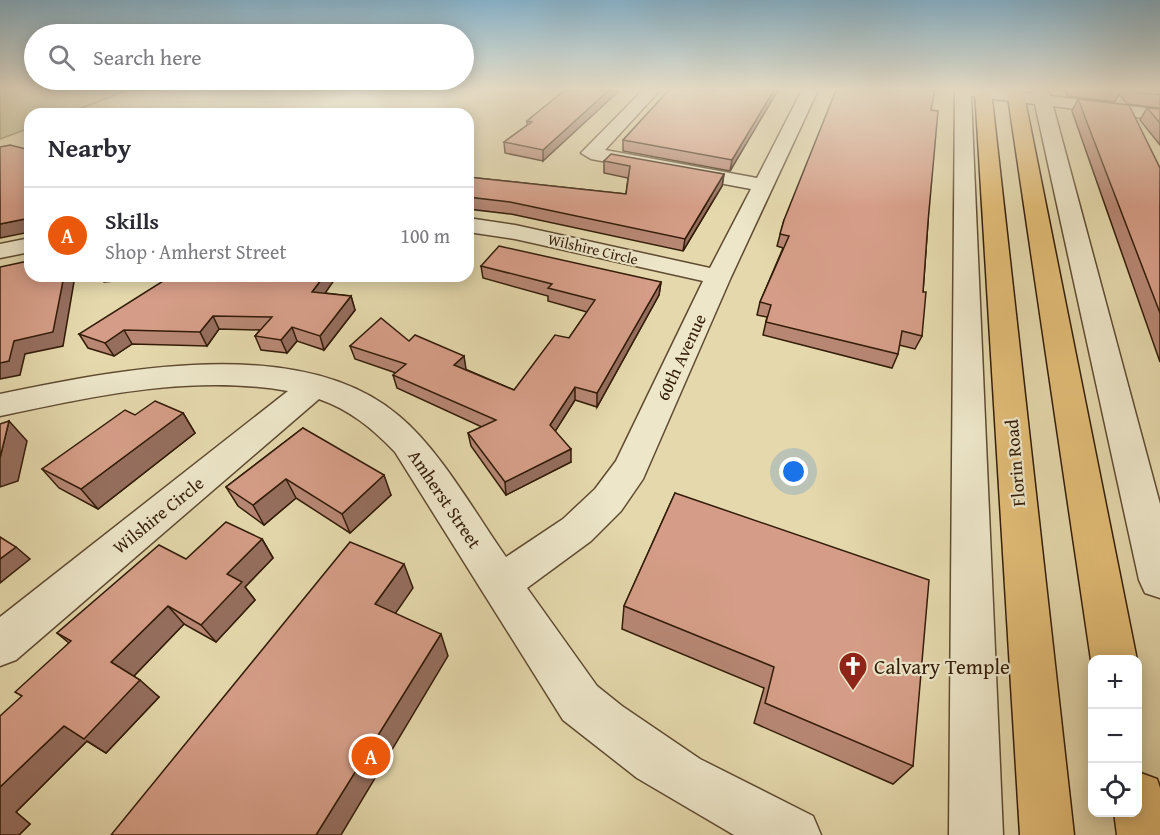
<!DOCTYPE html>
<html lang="en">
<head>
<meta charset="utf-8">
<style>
  body { margin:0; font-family:"Gentium Book Plus",serif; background:#f2f2f3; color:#2b2b33 }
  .controls { position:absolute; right:18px; bottom:18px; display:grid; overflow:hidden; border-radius:12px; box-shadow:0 3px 15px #0003 }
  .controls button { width:54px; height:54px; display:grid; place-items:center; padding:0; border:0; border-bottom:2px solid #e1e1e2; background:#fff; color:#2b2b33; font:30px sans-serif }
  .you { position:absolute; left:794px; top:472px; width:21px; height:21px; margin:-15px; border:4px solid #fff; border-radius:50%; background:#1a73e8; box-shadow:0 0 0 9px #1a73e833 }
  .badge { display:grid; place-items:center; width:39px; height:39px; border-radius:50%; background:#ea580c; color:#fff; font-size:20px; font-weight:700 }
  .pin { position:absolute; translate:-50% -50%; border:3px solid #fff; box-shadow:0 2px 6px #0006 }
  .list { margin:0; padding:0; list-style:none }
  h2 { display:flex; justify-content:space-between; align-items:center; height:78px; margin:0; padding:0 24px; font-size:26px }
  h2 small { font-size:20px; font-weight:400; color:#7c7c81 }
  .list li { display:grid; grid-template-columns:39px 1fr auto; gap:18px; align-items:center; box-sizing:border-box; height:96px; padding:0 24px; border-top:2px solid #e1e1e2 }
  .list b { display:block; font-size:22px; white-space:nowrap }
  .list p { margin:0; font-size:20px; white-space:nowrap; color:#7c7c81 }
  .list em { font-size:20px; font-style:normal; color:#7c7c81 }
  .icon { flex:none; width:33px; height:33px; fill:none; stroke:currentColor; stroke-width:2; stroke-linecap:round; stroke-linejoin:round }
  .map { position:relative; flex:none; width:1160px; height:835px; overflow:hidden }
  .search { position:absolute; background:#fff; box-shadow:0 3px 15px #0003; left:24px; top:24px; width:450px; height:66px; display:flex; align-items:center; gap:15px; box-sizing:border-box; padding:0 21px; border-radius:33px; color:#7c7c81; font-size:22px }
  .panel { position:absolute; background:#fff; box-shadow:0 3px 15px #0003; left:24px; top:108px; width:450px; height:174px; border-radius:18px }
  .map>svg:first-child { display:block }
</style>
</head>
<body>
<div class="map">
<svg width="1160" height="835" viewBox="0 0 1160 835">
  <rect width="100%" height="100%" fill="#e4d8ac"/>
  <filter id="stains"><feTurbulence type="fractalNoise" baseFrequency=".00333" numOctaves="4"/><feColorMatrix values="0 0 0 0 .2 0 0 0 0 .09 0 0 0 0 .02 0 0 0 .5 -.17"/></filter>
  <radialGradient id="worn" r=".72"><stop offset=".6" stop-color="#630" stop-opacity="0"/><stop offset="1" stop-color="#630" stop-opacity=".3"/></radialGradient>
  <path fill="#bcbc84" stroke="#786c46" stroke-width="1.5" d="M0,90H129L66,114H30V128L0,139Z"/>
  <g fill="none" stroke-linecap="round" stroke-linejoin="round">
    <g stroke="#5f4b31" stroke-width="3">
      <g id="street">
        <path d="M643,90H660L605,150L757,178L802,90H818L731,277L643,479L621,511L591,541L527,588L597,686L622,706L700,759L813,816L821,835H734L637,778L563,720L395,452C372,428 350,410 319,399L16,660L0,666V617L288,391C192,374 94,396 0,416V394C116,370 301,332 399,416C440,450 475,513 506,557L563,519L595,489L616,461L703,281L515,239L468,232V218L515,225L710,268L751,189L591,159L581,153Z"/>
        <path d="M955,90H1003L1033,94L1032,90H1048L1050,96L1160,110V120L1053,106L1160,504V598L1145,593L1139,580L1035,104L971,96L1003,835H949Z"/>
        <path d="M30,238V252L0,258V244Z"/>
      </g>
    </g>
    <g stroke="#331c08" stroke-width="3">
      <g id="primary">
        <path d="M975,90H991L1074,835H1020Z"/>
        <path d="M1007,90H1023L1137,660H1092V663L1091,660Z"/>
        <path d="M1138,772L1157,779L1160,788V835H1117L1114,812H1138Z"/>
      </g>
    </g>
    <use href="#street" fill="#ede6c9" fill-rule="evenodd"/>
    <use href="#primary" fill="#e2bc76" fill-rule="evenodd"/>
  </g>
  <g fill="#b78774" stroke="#331c08" stroke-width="1.5">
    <path d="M565,90L543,161L505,153L504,142L527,125V121Z"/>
    <path d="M669,90H778L730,171L623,151V140Z"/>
    <path d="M1065,90H1160V108L1127,104L1119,94L1115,102L1067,96Z"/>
    <path d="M1078,99L1160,168V362L1072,111Z"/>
    <path d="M1147,108L1160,109V145L1140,120Z"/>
    <path d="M931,110L928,222L923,292L922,336L915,349L899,345L898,354L892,368L763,335L767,317L757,315L760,302L783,248L777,246L784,220Z"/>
    <path d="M604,161L724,174L722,186L683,251L511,214L468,209V177L626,194L628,178L604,173Z"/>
    <path d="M481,266L661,282L659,295L597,407L575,400L555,431L571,462L506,495L471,446L468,433L482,427L397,388L393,375L396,373L355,359L350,346L409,341L464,356L465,369L514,390L569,338L587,312L548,301V296L483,278Z"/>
    <path d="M101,276H170L104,282Z"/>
    <path d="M410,276H439L436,280Z"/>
    <path d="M325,293L351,296L355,310L324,350L297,341L287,353L261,350L255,336L260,330L219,329L207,346L132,344L114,356L88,348L79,334Z"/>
    <path d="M183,413L195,433L98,509L59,488L42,469L135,415Z"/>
    <path d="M303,428L391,495L350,533L296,498L264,525L238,506L226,487Z"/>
    <path d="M675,493L913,766L893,784L754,723L764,688L622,629L624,606Z"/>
    <path d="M262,539L273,558L245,587L255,600L216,642L184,624L134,676L159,697L106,753L87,741L16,812L30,824L19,835H0L22,696L69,643L57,633L186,559Z"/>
  </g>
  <g fill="#956e5e" stroke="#331c08" stroke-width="1.5">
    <path d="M609,90H620L543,161V150Z"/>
    <path d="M774,90H778L730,171L732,160Z"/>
    <path d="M724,174L722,186L683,251L685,239Z"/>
    <path d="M30,218V232L0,238V224Z"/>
    <path d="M64,276H75L63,346L25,354L20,375L0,379V363L14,341Z"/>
    <path d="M324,276H337L317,305L312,292Z"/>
    <path d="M661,282L659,295L597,407V393Z"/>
    <path d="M351,296L355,310L324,350L320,336Z"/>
    <path d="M213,316L219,329L207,346L200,332Z"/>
    <path d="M292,327L297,341L287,353L281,340Z"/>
    <path d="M124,330L132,344L114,356L105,343Z"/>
    <path d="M464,356L466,369L456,378L454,365Z"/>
    <path d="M575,387V400L551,438L550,425Z"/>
    <path d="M183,413L195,433L98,509L81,489Z"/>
    <path d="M9,421L27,441L18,481L0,487V458Z"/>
    <path d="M571,449V462L506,495L505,482Z"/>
    <path d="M384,475L391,495L350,533L342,514Z"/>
    <path d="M286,479L296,498L264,525L253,505Z"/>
    <path d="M262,539L273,558L245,587L255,600L216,642L201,625L227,574Z"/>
    <path d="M16,547L30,559L0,583V559Z"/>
    <path d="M404,564L413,588L386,627L375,604Z"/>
    <path d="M168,606L184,624L131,679L111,662Z"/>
    <path d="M441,634L448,656L341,835H316Z"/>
    <path d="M140,680L159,697L106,753L87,741L16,812L30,824L19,835H0V787L64,726Z"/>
  </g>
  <g fill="#d59d87" stroke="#331c08" stroke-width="1.5">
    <path d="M565,90H609L543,150L504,142L532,122L527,121Z"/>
    <path d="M669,90H774L732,160L623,140Z"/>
    <path d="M836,90H935L931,110L938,111L928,222L923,292H926L922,336L902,331L898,354L766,322L771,305L760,302L789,236L780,234L784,220Z"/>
    <path d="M1133,90H1160V95L1134,92Z"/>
    <path d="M1078,99L1129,105L1160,168V313Z"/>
    <path d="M1147,108L1160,109V123Z"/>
    <path d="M10,145L30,150V218L0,224V147Z"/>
    <path d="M611,154L724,174L685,239L510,202L468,197V177L626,194L630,166L604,161Z"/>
    <path d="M499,246L661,282L597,393L575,387L550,425L571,449L505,482L468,433L496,420L393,375L406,364L350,346L381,318L409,341L415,335L464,356L454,365L514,390L555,335L569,338L595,300L548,288L552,284L481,266Z"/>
    <path d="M30,256V276H64L53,332L14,341L9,361L0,363V267L28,261Z"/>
    <path d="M171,276H324L312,292L351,296L320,336L292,327L281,340L255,336L272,317L213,316L200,332L124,330L105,343L79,334Z"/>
    <path d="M155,401L183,413L81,489L42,469L125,410L135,415Z"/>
    <path d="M9,421L0,458V424Z"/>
    <path d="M303,428L384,475L342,514L286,479L253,505L226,487Z"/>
    <path d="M675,493L929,580L913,766L765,703L774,667L624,606Z"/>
    <path d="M226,522L262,539L227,574L242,582L201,625L168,606L111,662L140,680L84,739L64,726L0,787V716L22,696L15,692L71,641L57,633L159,545L186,559Z"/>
    <path d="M0,537L16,547L0,559Z"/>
    <path d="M350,542L404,564L375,604L441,634L316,835H111Z"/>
  </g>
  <linearGradient id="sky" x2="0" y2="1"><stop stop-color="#87b6d0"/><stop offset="0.43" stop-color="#f3edda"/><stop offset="1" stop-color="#f3edda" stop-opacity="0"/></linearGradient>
  <rect width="1160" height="207" fill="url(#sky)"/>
  <defs>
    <g id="church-pin" transform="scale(1.5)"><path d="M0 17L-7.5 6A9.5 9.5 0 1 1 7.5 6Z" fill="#8f2418" stroke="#ede6c9"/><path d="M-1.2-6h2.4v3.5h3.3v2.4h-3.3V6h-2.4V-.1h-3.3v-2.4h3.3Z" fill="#fff"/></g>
  </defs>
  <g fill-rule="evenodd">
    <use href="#church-pin" x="853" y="666"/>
  </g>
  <g text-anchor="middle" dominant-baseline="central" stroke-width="4.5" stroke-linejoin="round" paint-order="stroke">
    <g font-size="15" fill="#331c08" stroke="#ede6c9">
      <text transform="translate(593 249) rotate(13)">Wilshire Circle</text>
    </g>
    <g font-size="18" fill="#331c08" stroke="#ede6c9">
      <text transform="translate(681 357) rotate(-65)">60th Avenue</text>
      <text transform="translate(1015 463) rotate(-95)">Florin Road</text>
      <text transform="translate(445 499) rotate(56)">Amherst Street</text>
      <text transform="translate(158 515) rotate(-39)">Wilshire Circle</text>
    </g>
    <g font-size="21" fill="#331c08" stroke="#ede6c9" text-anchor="start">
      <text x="874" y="666">Calvary Temple</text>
    </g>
  </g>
  <rect width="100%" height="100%" filter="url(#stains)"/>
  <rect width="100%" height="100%" fill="url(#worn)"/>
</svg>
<div class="controls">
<button>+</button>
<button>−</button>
<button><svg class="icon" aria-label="locate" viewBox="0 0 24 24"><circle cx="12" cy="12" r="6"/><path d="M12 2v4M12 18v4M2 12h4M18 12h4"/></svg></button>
</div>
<div class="you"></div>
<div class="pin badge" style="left:371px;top:756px">A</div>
<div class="search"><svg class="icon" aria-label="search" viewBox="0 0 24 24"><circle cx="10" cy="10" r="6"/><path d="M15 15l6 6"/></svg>Search here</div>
<section class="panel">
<h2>Nearby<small></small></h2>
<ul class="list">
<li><span class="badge">A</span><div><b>Skills</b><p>Shop · Amherst Street</p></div><em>100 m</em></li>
</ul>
</section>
</div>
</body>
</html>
